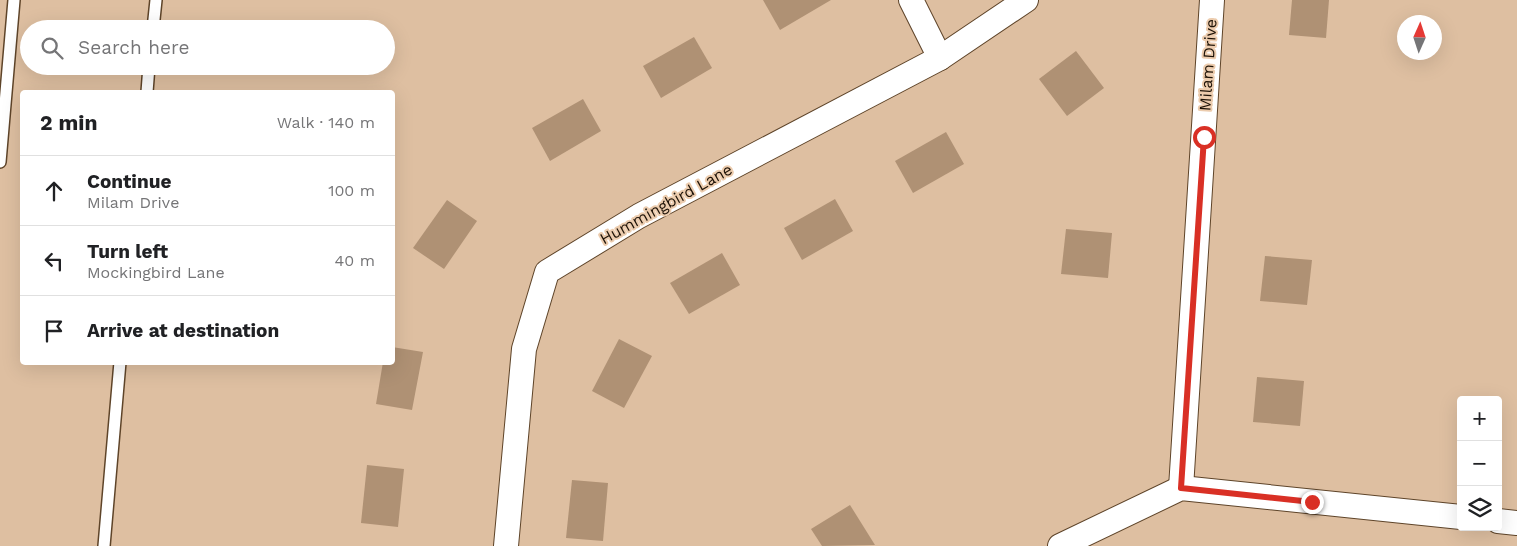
<!DOCTYPE html>
<html lang="en">
<head>
<meta charset="utf-8">
<style>
  body { margin:0; font-family:"Work Sans",sans-serif; background:#f2f2f2; color:#202124 }
  .controls { position:absolute; right:15px; bottom:15px; display:grid; overflow:hidden; border-radius:5px; box-shadow:0 5px 20px #0002 }
  .controls button { width:45px; height:45px; display:grid; place-items:center; padding:0; border:0; border-bottom:1px solid #e0e0e0; background:#fff; color:#202124; font:25px sans-serif }
  .compass { position:absolute; left:1397px; top:15px; width:45px; height:45px; border-radius:50%; background:#fff; box-shadow:0 5px 20px #0002; rotate:3deg }
  .stop { position:absolute; width:15px; height:15px; margin:-11px; border:4px solid #d93025; border-radius:50%; background:#fff }
  .stop.end { background:#d93025; border-color:#fff; box-shadow:0 1px 5px #0008 }
  .list { margin:0; padding:0; list-style:none }
  h2 { display:flex; justify-content:space-between; align-items:center; height:65px; margin:0; padding:0 20px; font-size:21px }
  h2 small { font-size:16px; font-weight:400; color:#757577 }
  .list li { display:grid; grid-template-columns:32px 1fr auto; gap:15px; align-items:center; box-sizing:border-box; height:70px; padding:0 20px; border-top:1px solid #e0e0e0 }
  .list b { display:block; font-size:19px; white-space:nowrap }
  .list p { margin:0; font-size:16px; white-space:nowrap; color:#757577 }
  .list em { font-size:16px; font-style:normal; color:#757577 }
  .icon { flex:none; width:28px; height:28px; fill:none; stroke:currentColor; stroke-width:2; stroke-linecap:round; stroke-linejoin:round }
  .map { position:relative; flex:none; width:1517px; height:546px; overflow:hidden }
  .search { position:absolute; background:#fff; box-shadow:0 5px 20px #0002; left:20px; top:20px; width:375px; height:55px; display:flex; align-items:center; gap:12px; box-sizing:border-box; padding:0 18px; border-radius:28px; color:#757577; font-size:19px }
  .panel { position:absolute; background:#fff; box-shadow:0 5px 20px #0002; left:20px; top:90px; width:375px; height:275px; border-radius:5px }
  .map>svg:first-child { display:block }
</style>
</head>
<body>
<div class="map">
<svg width="1517" height="546" viewBox="0 0 1517 546">
  <rect width="100%" height="100%" fill="#debfa1"/>
  <g fill="#af9174">
    <path d="M763,0H831L780,30Z"/>
    <path d="M1292,0H1329L1326,38L1289,35Z"/>
    <path d="M694,37L712,68L661,98L643,66Z"/>
    <path d="M1076,51L1104,88L1067,116L1039,79Z"/>
    <path d="M583,99L601,131L550,161L532,128Z"/>
    <path d="M946,132L964,164L913,193L895,161Z"/>
    <path d="M835,199L853,231L802,260L784,228Z"/>
    <path d="M447,200L477,221L444,269L413,248Z"/>
    <path d="M1066,229L1112,233L1108,278L1061,274Z"/>
    <path d="M722,253L740,285L689,314L670,283Z"/>
    <path d="M1265,256L1312,260L1307,305L1260,301Z"/>
    <path d="M619,339L652,356L624,408L592,391Z"/>
    <path d="M392,347L423,352L412,410L376,404L383,362H392Z"/>
    <path d="M1257,377L1304,381L1300,426L1253,422Z"/>
    <path d="M367,465L404,469L398,527L361,523Z"/>
    <path d="M572,480L608,483L603,541L566,538Z"/>
    <path d="M850,505L875,545L822,546L811,529Z"/>
  </g>
  <g fill="none" stroke-linecap="round" stroke-linejoin="round">
    <g stroke="#5e4429" stroke-width="14">
      <g id="service">
        <path d="M153,29L156,0"/>
        <path d="M147,92L149,66"/>
        <path d="M0,162L14,0"/>
        <path d="M104,546L120,362"/>
      </g>
    </g>
    <g stroke="#5e4429" stroke-width="26">
      <g id="minor">
        <path d="M911,0L940,58"/>
        <path d="M1181,488L1212,0"/>
        <path d="M1498,521L1517,523"/>
        <path d="M506,546L524,349L547,272L639,216L940,58L1026,0"/>
        <path d="M1060,546L1181,488L1461,517"/>
      </g>
    </g>
    <use href="#service" stroke="#fff" stroke-width="11"/>
    <use href="#minor" stroke="#fff" stroke-width="24"/>
  </g>
  <g fill="none" stroke-linecap="round" stroke-linejoin="round">
    <path stroke="#d93025" stroke-width="6" d="M1204,137L1181,488L1312,502"/>
  </g>
  <g text-anchor="middle" dominant-baseline="central" stroke-width="4" stroke-linejoin="round" paint-order="stroke">
    <g font-size="16" fill="#1d1207" stroke="#ecccae">
      <text transform="translate(1208 65) rotate(-86)">Milam Drive</text>
      <text transform="translate(666 204) rotate(-29)">Hummingbird Lane</text>
    </g>
  </g>
</svg>
<div class="controls">
<button>+</button>
<button>−</button>
<button><svg class="icon" aria-label="layers" viewBox="0 0 24 24"><path d="M12 4l9 5-9 5-9-5zM3 14l9 5 9-5"/></svg></button>
</div>
<svg class="compass" viewBox="-18 -18 36 36"><path d="M0-13l5 13h-10z" fill="#e53935"/><path d="M0 13l5-13h-10z" fill="#757577"/></svg>
<div class="stop" style="left:1204px;top:137px"></div>
<div class="stop end" style="left:1312px;top:502px"></div>
<div class="search"><svg class="icon" aria-label="search" viewBox="0 0 24 24"><circle cx="10" cy="10" r="6"/><path d="M15 15l6 6"/></svg>Search here</div>
<section class="panel">
<h2>2 min<small>Walk · 140 m</small></h2>
<ul class="list">
<li><svg class="icon" aria-label="ahead" viewBox="0 0 24 24"><path d="M12 20V5M6 11l6-6 6 6"/></svg><div><b>Continue</b><p>Milam Drive</p></div><em>100 m</em></li>
<li><svg class="icon" aria-label="left" viewBox="0 0 24 24"><path d="M17 20v-9H6M10 6l-5 5 5 5"/></svg><div><b>Turn left</b><p>Mockingbird Lane</p></div><em>40 m</em></li>
<li><svg class="icon" aria-label="arrive" viewBox="0 0 24 24"><path d="M6 21V4h12l-3 4 3 4H6"/></svg><div><b>Arrive at destination</b></div></li>
</ul>
</section>
</div>
</body>
</html>
